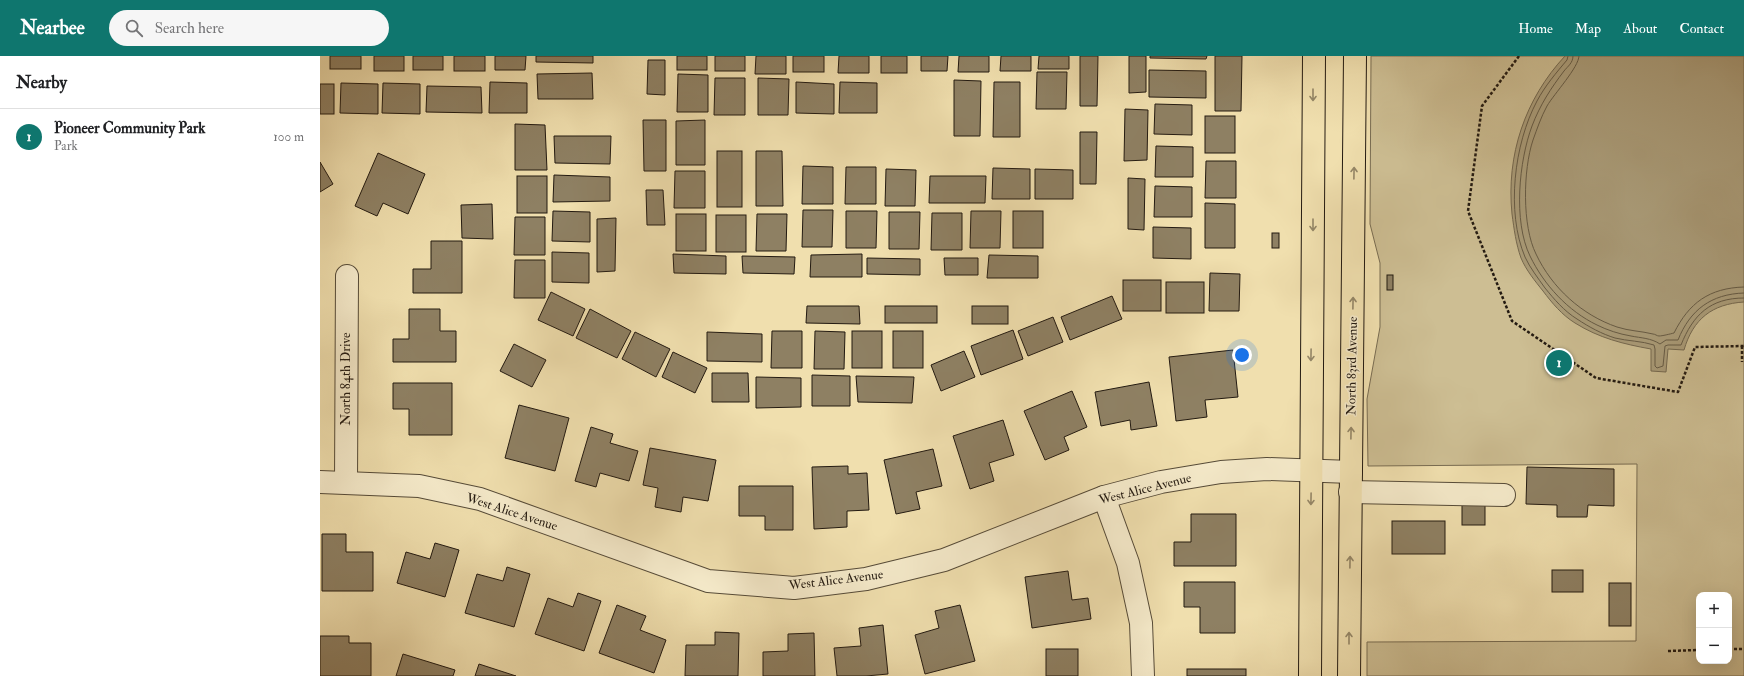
<!DOCTYPE html>
<html lang="en">
<head>
<meta charset="utf-8">
<style>
  body { margin:0; font-family:"IM FELL Double Pica",serif; background:#f6f6f6; color:#202124 }
  .controls { position:absolute; right:12px; bottom:12px; display:grid; overflow:hidden; border-radius:8px; box-shadow:0 4px 16px #0002 }
  .controls button { width:36px; height:36px; display:grid; place-items:center; padding:0; border:0; border-bottom:1px solid #e0e0e0; background:#fff; color:#202124; font:20px sans-serif }
  .you { position:absolute; left:922px; top:299px; width:14px; height:14px; margin:-10px; border:3px solid #fff; border-radius:50%; background:#1a73e8; box-shadow:0 0 0 6px #1a73e833 }
  .badge { display:grid; place-items:center; width:26px; height:26px; border-radius:50%; background:#0f766e; color:#fff; font-size:13px; font-weight:700 }
  .pin { position:absolute; translate:-50% -50%; border:2px solid #fff; box-shadow:0 1px 4px #0006 }
  .list { margin:0; padding:0; list-style:none }
  h2 { display:flex; justify-content:space-between; align-items:center; height:52px; margin:0; padding:0 16px; font-size:17px }
  h2 small { font-size:13px; font-weight:400; color:#757577 }
  .list li { display:grid; grid-template-columns:26px 1fr auto; gap:12px; align-items:center; box-sizing:border-box; height:56px; padding:0 16px; border-top:1px solid #e0e0e0 }
  .list b { display:block; font-size:15px; white-space:nowrap }
  .list p { margin:0; font-size:13px; white-space:nowrap; color:#757577 }
  .list em { font-size:13px; font-style:normal; color:#757577 }
  .icon { flex:none; width:22px; height:22px; fill:none; stroke:currentColor; stroke-width:2; stroke-linecap:round; stroke-linejoin:round }
  .map { position:relative; flex:none; width:1424px; height:620px; overflow:hidden }
  header { display:flex; align-items:center; gap:24px; box-sizing:border-box; height:56px; padding:0 20px; background:#0f766e; color:#fff }
  header strong { font-size:19px }
  nav { display:flex; gap:22px; margin-inline-start:auto; font-size:14px }
  .search { width:280px; height:36px; background:#f6f6f6; display:flex; align-items:center; gap:10px; box-sizing:border-box; padding:0 14px; border-radius:22px; color:#757577; font-size:15px }
  main { display:flex }
  aside { flex:1; background:#fff }
  .map>svg:first-child { display:block }
</style>
</head>
<body>
<header>
<strong>Nearbee</strong>
<div class="search"><svg class="icon" aria-label="search" viewBox="0 0 24 24"><circle cx="10" cy="10" r="6"/><path d="M15 15l6 6"/></svg>Search here</div>
<nav><a>Home</a><a>Map</a><a>About</a><a>Contact</a></nav>
</header>
<main>
<aside>
<h2>Nearby<small></small></h2>
<ul class="list">
<li><span class="badge">1</span><div><b>Pioneer Community Park</b><p>Park</p></div><em>100 m</em></li>
</ul>
</aside>
<div class="map">
<svg width="1424" height="620" viewBox="0 0 1424 620">
  <rect width="100%" height="100%" fill="#f0dfae"/>
  <filter id="stains"><feTurbulence type="fractalNoise" baseFrequency=".005" numOctaves="4"/><feColorMatrix values="0 0 0 0 .2 0 0 0 0 .09 0 0 0 0 .02 0 0 0 .5 -.17"/></filter>
  <radialGradient id="worn" r=".72"><stop offset=".6" stop-color="#630" stop-opacity="0"/><stop offset="1" stop-color="#630" stop-opacity=".3"/></radialGradient>
  <path fill="#cdbe93" stroke="#786c52" fill-rule="evenodd" d="M1051,0H1424V620H1047V586L1316,585L1317,408L1048,410L1047,343L1060,271V207L1050,168ZM1379,539H1409V605H1379Z"/>
  <path fill="#aa9c79" stroke="#74684f" d="M1245,0H1424V246C1392,248 1373,263 1364,294L1348,293L1346,316L1331,315V293C1303,288 1279,282 1255,267C1242,259 1232,247 1223,235C1215,225 1206,214 1201,202C1196,188 1194,173 1192,158C1186,99 1205,43 1245,0Z"/>
  <g fill="none" stroke-linecap="round" stroke-linejoin="round">
    <g stroke="#665b45" stroke-width="1">
      <path d="M1248,0L1247,4C1236,17 1225,30 1217,45C1194,88 1186,156 1205,201C1210,212 1218,222 1225,232C1234,243 1244,255 1257,263C1269,271 1282,278 1295,282C1307,285 1322,285 1334,289L1335,293V310L1337,312L1343,310L1345,290L1348,289H1361C1373,259 1390,242 1424,242"/>
      <path d="M1253,0C1253,7 1248,10 1244,15C1231,32 1220,49 1212,70C1199,105 1193,165 1210,200C1224,229 1248,255 1277,269C1287,274 1299,278 1311,280C1321,282 1331,282 1340,288L1346,284H1358C1370,254 1391,238 1424,237"/>
      <path d="M1259,0C1259,11 1234,38 1227,50C1221,61 1217,73 1213,84C1203,114 1202,170 1216,198C1232,232 1262,259 1297,271C1309,275 1321,275 1333,278C1335,278 1337,280 1339,280C1342,280 1350,278 1354,277C1369,247 1389,232 1424,231"/>
    </g>
  </g>
  <g fill="#8e8063" stroke="#231a11">
    <rect x="10" y="0" width="31" height="13"/>
    <rect x="54" y="0" width="30" height="15"/>
    <rect x="93" y="0" width="30" height="14"/>
    <rect x="134" y="0" width="31" height="15"/>
    <path d="M175,0H206L205,14H175Z"/>
    <path d="M216,0H273V7L216,6Z"/>
    <rect x="357" y="0" width="30" height="14"/>
    <rect x="395" y="0" width="30" height="15"/>
    <path d="M436,0H466V18H435Z"/>
    <rect x="473" y="0" width="31" height="16"/>
    <path d="M519,0H549V17H518Z"/>
    <rect x="561" y="0" width="26" height="17"/>
    <path d="M601,0H628L627,15H601Z"/>
    <path d="M639,0H669V16H638Z"/>
    <path d="M681,0H711V15H680Z"/>
    <path d="M719,0H749V13H718Z"/>
    <path d="M760,0H778L777,50H760Z"/>
    <path d="M809,0H826V36L809,37Z"/>
    <path d="M830,0H887L886,3L830,2Z"/>
    <path d="M895,0H922L921,55H895Z"/>
    <path d="M328,4H345V39L327,38Z"/>
    <path d="M829,14L886,15V42L829,41Z"/>
    <path d="M717,16H747L746,53H716Z"/>
    <path d="M272,17L273,43H218L217,18Z"/>
    <path d="M358,18L388,19V56H357Z"/>
    <path d="M395,22H425V59H394Z"/>
    <path d="M438,22L469,23L468,59H438Z"/>
    <path d="M634,24L661,25L660,80H634Z"/>
    <path d="M170,26L207,27V57H169Z"/>
    <path d="M476,26L514,28V58L476,57Z"/>
    <path d="M520,26L557,27V57H519Z"/>
    <path d="M674,26H700V81H673Z"/>
    <path d="M21,27L58,28V58L20,57Z"/>
    <path d="M63,27L100,28V58L62,57Z"/>
    <rect x="0" y="28" width="14" height="30"/>
    <path d="M107,30L161,31L162,57L106,56Z"/>
    <path d="M835,48L872,49V79L834,78Z"/>
    <path d="M805,53L828,54L827,104L804,105Z"/>
    <rect x="885" y="60" width="30" height="37"/>
    <path d="M323,64H346V115H324Z"/>
    <path d="M385,64V109H356V65Z"/>
    <path d="M195,68L225,69L227,114H195Z"/>
    <path d="M760,76H777L776,128H760Z"/>
    <path d="M234,80H291L290,108L235,107Z"/>
    <path d="M836,90L873,91V121H835Z"/>
    <rect x="397" y="95" width="25" height="56"/>
    <path d="M436,95H462L463,150H436Z"/>
    <path d="M58,97L105,118L88,158L63,147L57,160L35,150Z"/>
    <path d="M886,105H916V142H885Z"/>
    <path d="M0,106L13,128L0,136Z"/>
    <path d="M483,110L513,111V148H482Z"/>
    <path d="M526,111H556V148H525Z"/>
    <path d="M673,112L710,113V143H672Z"/>
    <path d="M566,113L596,114L595,150H565Z"/>
    <path d="M715,113L753,114V143H715Z"/>
    <path d="M355,115H385V152H354Z"/>
    <path d="M234,119L290,121V145L233,146Z"/>
    <rect x="197" y="120" width="30" height="37"/>
    <path d="M610,120H666L665,147H609Z"/>
    <path d="M808,122L825,123L824,174L808,173Z"/>
    <path d="M835,130L872,131V161H834Z"/>
    <path d="M326,134H343L345,169H327Z"/>
    <path d="M885,147L915,148V192H885Z"/>
    <path d="M172,148L173,183L142,182L141,149Z"/>
    <path d="M483,154H513L512,191H482Z"/>
    <path d="M233,155L270,156V186L232,185Z"/>
    <path d="M526,155H557L556,192H526Z"/>
    <path d="M651,155H681L680,192H650Z"/>
    <rect x="693" y="155" width="30" height="37"/>
    <path d="M569,156H600L599,193H569Z"/>
    <path d="M612,157H642V194H611Z"/>
    <rect x="356" y="158" width="30" height="37"/>
    <path d="M437,158H467L466,195H436Z"/>
    <rect x="396" y="159" width="30" height="37"/>
    <path d="M195,161H225V199H194Z"/>
    <path d="M296,162L295,215L277,216V163Z"/>
    <path d="M833,171L871,172V203L833,202Z"/>
    <rect x="952" y="177" width="7" height="15"/>
    <path d="M111,185H142V237H93V213H111Z"/>
    <path d="M232,196L269,197V227L232,226Z"/>
    <path d="M353,198L406,200V218L354,217Z"/>
    <path d="M542,198V221H490L491,199Z"/>
    <path d="M669,199L718,200V222H667Z"/>
    <path d="M422,200L475,201L474,218L423,217Z"/>
    <path d="M547,202L600,203V219L547,218Z"/>
    <path d="M624,202H658V219H625Z"/>
    <path d="M195,204H225V242H194Z"/>
    <path d="M890,217L920,218L919,255H889Z"/>
    <rect x="1067" y="219" width="6" height="15"/>
    <rect x="803" y="224" width="38" height="31"/>
    <rect x="846" y="226" width="38" height="31"/>
    <path d="M231,236L265,253L253,280L218,264Z"/>
    <path d="M792,240L802,263L750,284L741,261Z"/>
    <path d="M487,250H539L540,268L486,267Z"/>
    <rect x="565" y="250" width="52" height="17"/>
    <rect x="652" y="250" width="36" height="18"/>
    <path d="M89,253H120V275H136V306H73V283H89Z"/>
    <path d="M270,253L311,275L297,302L256,282Z"/>
    <path d="M733,261L743,286L708,300L698,275Z"/>
    <path d="M693,274L703,303L661,319L651,290Z"/>
    <path d="M452,275H482V312H451Z"/>
    <path d="M495,275L525,276L524,313H494Z"/>
    <rect x="532" y="275" width="30" height="37"/>
    <rect x="573" y="275" width="30" height="37"/>
    <path d="M315,276L350,293L336,321L302,303Z"/>
    <path d="M387,276L442,278V306L387,305Z"/>
    <path d="M194,288L226,304L212,331L180,315Z"/>
    <path d="M913,294L918,341L885,344L887,361L856,365L849,301Z"/>
    <path d="M644,295L655,321L621,335L611,309Z"/>
    <path d="M353,296L387,312L375,337L342,321Z"/>
    <path d="M392,317H428L429,346H392Z"/>
    <path d="M492,319L530,320V350H492Z"/>
    <path d="M536,320L594,321L592,347L538,346Z"/>
    <path d="M436,321L481,322V351L436,352Z"/>
    <path d="M829,326L837,370L811,374L810,364L781,370L775,336Z"/>
    <path d="M73,327H132V379H89V353H73Z"/>
    <path d="M752,335L767,371L744,381L749,394L725,404L704,355Z"/>
    <path d="M199,349L249,362L235,415L185,402Z"/>
    <path d="M683,364L694,399L669,407L674,425L650,433L633,380Z"/>
    <path d="M271,371L293,378L290,387L318,395L309,425L280,417L276,431L255,425Z"/>
    <path d="M330,392L396,404L388,445L363,441L361,456L335,451L338,432L323,429Z"/>
    <path d="M613,393L622,430L596,436L600,453L576,458L564,404Z"/>
    <path d="M528,410V418L547,417L549,454L527,455V471L494,473L492,411Z"/>
    <path d="M1207,411L1294,413V450L1268,449L1267,461H1237V449L1206,448Z"/>
    <path d="M419,430H473V474H445V460H419Z"/>
    <rect x="1142" y="446" width="23" height="23"/>
    <path d="M871,458H916V510H854V486H871Z"/>
    <rect x="1072" y="465" width="53" height="33"/>
    <path d="M2,478H26V496H53V535H2Z"/>
    <path d="M115,487L139,494L125,541L77,527L86,496L110,503Z"/>
    <path d="M187,511L210,518L194,571L145,557L157,518L183,525Z"/>
    <rect x="1232" y="514" width="31" height="22"/>
    <path d="M748,515L752,544L768,542L771,563L712,572L705,521Z"/>
    <path d="M864,526H915V577H880V551H864Z"/>
    <rect x="1289" y="527" width="22" height="43"/>
    <path d="M258,537L281,545L264,595L215,578L228,542L253,551Z"/>
    <path d="M297,549L326,560L320,574L346,584L334,617L279,597Z"/>
    <path d="M640,549L655,605L605,618L595,579L619,572L615,555Z"/>
    <path d="M563,569L568,618L546,620H517L514,592L541,590L539,572Z"/>
    <path d="M395,576L419,577L418,620H365L366,589H395Z"/>
    <path d="M494,577L495,620H443V596L468,595V578Z"/>
    <path d="M0,580H29V587H51V620H0Z"/>
    <rect x="726" y="593" width="32" height="27"/>
    <path d="M83,598L135,614L133,620H76Z"/>
    <path d="M159,608L196,620H155Z"/>
    <rect x="867" y="613" width="59" height="7"/>
  </g>
  <g fill="none" stroke-linecap="round" stroke-linejoin="round">
    <g stroke="#564b38" stroke-width="24">
      <g id="minor">
        <path d="M0,426L99,430L160,443L388,525L474,532L546,523L624,504L784,441L841,426L901,416L947,413L1031,416"/>
        <path d="M26,426L27,220"/>
        <path d="M1030,436L1184,439"/>
        <path d="M784,441L808,507L821,567L823,620"/>
      </g>
    </g>
    <g stroke="#231a11" stroke-width="24">
      <g id="major">
        <path d="M990,620L994,0"/>
        <path d="M1029,620L1035,0"/>
      </g>
    </g>
    <g stroke="#231a11" stroke-width="2.5" stroke-dasharray="3 2" stroke-linecap="butt">
      <path d="M1199,0L1162,50L1148,155L1192,265L1276,322L1358,336L1375,291L1424,290"/>
      <path d="M1422,290V306"/>
      <path d="M1409,593H1424"/>
      <path d="M1348,595L1379,594"/>
    </g>
    <use href="#minor" stroke="#f5eaca" stroke-width="22"/>
    <use href="#major" stroke="#f0dfae" stroke-width="22"/>
  </g>
  <defs><path id="oneway-shaft" d="M-6 0H5M1.5-3L5.5 0L1.5 3" fill="none" stroke-width="1.6" stroke-linecap="round" stroke-linejoin="round"/></defs>
  <g stroke="#948667">
    <use href="#oneway-shaft" transform="translate(993 39) rotate(90)"/>
    <use href="#oneway-shaft" transform="translate(1034 117) rotate(-89)"/>
    <use href="#oneway-shaft" transform="translate(993 169) rotate(90)"/>
    <use href="#oneway-shaft" transform="translate(1033 247) rotate(-89)"/>
    <use href="#oneway-shaft" transform="translate(991 299) rotate(91)"/>
    <use href="#oneway-shaft" transform="translate(1031 377) rotate(-89)"/>
    <use href="#oneway-shaft" transform="translate(991 443) rotate(91)"/>
    <use href="#oneway-shaft" transform="translate(1030 506) rotate(-89)"/>
    <use href="#oneway-shaft" transform="translate(1029 582) rotate(-90)"/>
  </g>
  <g text-anchor="middle" dominant-baseline="central" stroke-width="3" stroke-linejoin="round" paint-order="stroke">
    <g font-size="13" fill="#231a11" stroke="#f5eaca">
      <text transform="translate(1032 310) rotate(-89)">North 83rd Avenue</text>
      <text transform="translate(26 323) rotate(-90)">North 84th Drive</text>
      <text transform="translate(825 433) rotate(-14)">West Alice Avenue</text>
      <text transform="translate(192 456) rotate(18)">West Alice Avenue</text>
      <text transform="translate(516 524) rotate(-7)">West Alice Avenue</text>
    </g>
  </g>
  <rect width="100%" height="100%" filter="url(#stains)"/>
  <rect width="100%" height="100%" fill="url(#worn)"/>
</svg>
<div class="controls">
<button>+</button>
<button>−</button>
</div>
<div class="you"></div>
<div class="pin badge" style="left:1239px;top:307px">1</div>
</div>
</main>
</body>
</html>
